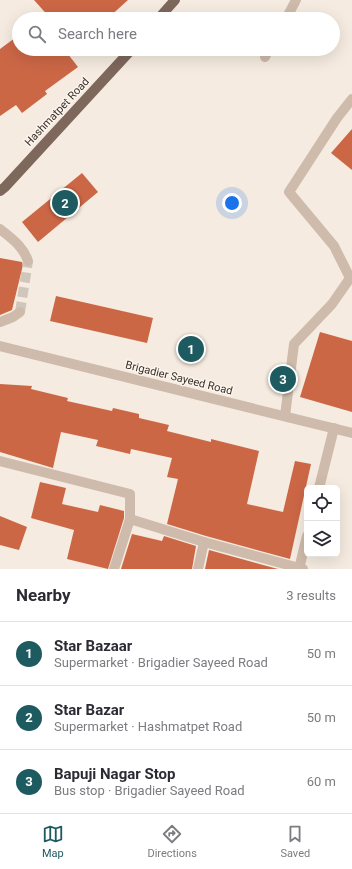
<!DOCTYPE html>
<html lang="en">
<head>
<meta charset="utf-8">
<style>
  body { margin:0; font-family:Roboto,sans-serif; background:#f7f7f7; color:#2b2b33 }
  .controls { position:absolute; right:12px; bottom:12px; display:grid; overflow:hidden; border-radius:6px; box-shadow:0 4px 16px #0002 }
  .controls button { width:36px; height:36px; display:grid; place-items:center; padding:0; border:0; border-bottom:1px solid #e1e1e2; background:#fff; color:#2b2b33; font:20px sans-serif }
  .you { position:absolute; left:232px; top:203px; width:14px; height:14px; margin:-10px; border:3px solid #fff; border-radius:50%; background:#1a73e8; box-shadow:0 0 0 6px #1a73e833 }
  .badge { display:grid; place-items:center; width:26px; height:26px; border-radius:50%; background:#1d5b60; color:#fff; font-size:13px; font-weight:700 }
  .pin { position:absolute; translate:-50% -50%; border:2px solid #fff; box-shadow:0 1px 4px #0006 }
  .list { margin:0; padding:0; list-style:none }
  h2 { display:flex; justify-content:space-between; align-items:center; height:52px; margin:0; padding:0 16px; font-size:17px }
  h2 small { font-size:13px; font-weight:400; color:#7c7c81 }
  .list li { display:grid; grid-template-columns:26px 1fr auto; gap:12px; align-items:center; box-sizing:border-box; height:64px; padding:0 16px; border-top:1px solid #e1e1e2 }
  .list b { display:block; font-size:15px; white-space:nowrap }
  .list p { margin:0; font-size:13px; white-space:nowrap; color:#7c7c81 }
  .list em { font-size:13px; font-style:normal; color:#7c7c81 }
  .icon { flex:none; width:22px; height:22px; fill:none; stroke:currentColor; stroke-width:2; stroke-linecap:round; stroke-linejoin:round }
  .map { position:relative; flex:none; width:352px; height:569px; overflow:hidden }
  .search { position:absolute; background:#fff; box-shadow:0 4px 16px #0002; left:12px; right:12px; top:12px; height:44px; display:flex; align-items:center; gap:10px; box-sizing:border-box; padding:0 14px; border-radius:22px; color:#7c7c81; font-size:15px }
  .sheet { height:244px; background:#fff }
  nav { display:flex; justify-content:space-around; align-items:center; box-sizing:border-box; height:56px; border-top:1px solid #e1e1e2; background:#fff; font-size:11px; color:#7c7c81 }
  nav a { display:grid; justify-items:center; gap:2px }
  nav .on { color:#1d5b60 }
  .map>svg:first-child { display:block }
</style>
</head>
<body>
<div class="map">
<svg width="352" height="569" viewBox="0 0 352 569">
  <rect width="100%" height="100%" fill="#f5ebe0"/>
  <g fill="#cc6746">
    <path d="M34,0H128L107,19H51Z"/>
    <path d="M19,35V49H64L78,67L45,91L47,94L22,113L16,105L0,116V49Z"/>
    <path d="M352,129V170L331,153Z"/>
    <path d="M82,173L98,192L38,242L22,222Z"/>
    <path d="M0,258L22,262L23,265L12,310L0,315Z"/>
    <path d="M56,296L153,318L147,343L50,321Z"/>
    <path d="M320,332L352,341V412L300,397Z"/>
    <path d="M0,384L32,386L31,389L68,398L67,401L112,411L113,408L139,414V418L169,425L167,431L211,442V439L259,451L247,504L283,512L295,461L311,464L290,559L206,536L167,524L178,479L167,477L172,458L131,449L130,454L96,446L98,440L61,432L53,468L0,452Z"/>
    <path d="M40,482L66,488L62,504L98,512L100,505L124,511V518L108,569L67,559L74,530L31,518Z"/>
    <path d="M0,516L27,527L19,550L0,545Z"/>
    <path d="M132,534L162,541L164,536L196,546L192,569H121Z"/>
    <path d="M209,550L278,569H205Z"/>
  </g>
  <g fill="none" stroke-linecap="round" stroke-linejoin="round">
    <path stroke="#d0c6bc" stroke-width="10" stroke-dasharray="10 5" stroke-linecap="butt" d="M20,312L28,261"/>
    <g stroke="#cebbab" stroke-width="10">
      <path d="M286,19L296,0"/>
      <path d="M265,57L269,49"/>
      <path d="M0,229C12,239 23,246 28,261"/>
      <path d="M0,322L13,317L20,312"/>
      <path d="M0,346L352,433"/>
      <path d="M285,416L294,344L332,304L350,278L334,246L289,192L337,118L352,99"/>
      <path d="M0,461L130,494V519L114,569"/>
      <path d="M319,488L334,428"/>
      <path d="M130,519L204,542L303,569"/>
      <path d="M198,569L204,542"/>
      <path d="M299,569L307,536"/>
    </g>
    <g stroke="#7e675b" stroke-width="10">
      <path d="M158,19L175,0"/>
      <path d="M0,191L5,187L132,49"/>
    </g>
  </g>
  <g text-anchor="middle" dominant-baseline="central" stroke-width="3" stroke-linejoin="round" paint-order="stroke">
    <g font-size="11" fill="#3b302a" stroke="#fbf5ed">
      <text transform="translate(57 112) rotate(-47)">Hashmatpet Road</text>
      <text transform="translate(179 378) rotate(14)">Brigadier Sayeed Road</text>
    </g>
  </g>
</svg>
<div class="controls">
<button><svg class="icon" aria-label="locate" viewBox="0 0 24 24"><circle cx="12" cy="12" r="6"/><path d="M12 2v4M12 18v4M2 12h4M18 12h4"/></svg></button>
<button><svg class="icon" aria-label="layers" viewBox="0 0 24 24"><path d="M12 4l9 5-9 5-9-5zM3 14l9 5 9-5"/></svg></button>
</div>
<div class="you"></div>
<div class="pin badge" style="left:191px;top:349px">1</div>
<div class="pin badge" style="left:65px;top:203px">2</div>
<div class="pin badge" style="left:283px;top:379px">3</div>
<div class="search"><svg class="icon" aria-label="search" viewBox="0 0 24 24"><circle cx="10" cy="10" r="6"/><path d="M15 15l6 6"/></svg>Search here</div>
</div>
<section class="sheet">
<h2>Nearby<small>3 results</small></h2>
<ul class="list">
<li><span class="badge">1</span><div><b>Star Bazaar</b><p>Supermarket · Brigadier Sayeed Road</p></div><em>50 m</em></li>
<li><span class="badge">2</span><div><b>Star Bazar</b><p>Supermarket · Hashmatpet Road</p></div><em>50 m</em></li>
<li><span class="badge">3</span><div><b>Bapuji Nagar Stop</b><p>Bus stop · Brigadier Sayeed Road</p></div><em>60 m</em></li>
</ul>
</section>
<nav>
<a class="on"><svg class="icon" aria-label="map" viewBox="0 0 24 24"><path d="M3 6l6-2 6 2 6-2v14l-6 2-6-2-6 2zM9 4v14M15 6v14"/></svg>Map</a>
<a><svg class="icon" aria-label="directions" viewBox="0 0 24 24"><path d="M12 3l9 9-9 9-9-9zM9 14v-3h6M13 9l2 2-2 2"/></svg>Directions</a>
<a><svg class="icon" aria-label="saved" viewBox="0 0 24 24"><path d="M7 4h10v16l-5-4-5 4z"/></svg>Saved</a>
</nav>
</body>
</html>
